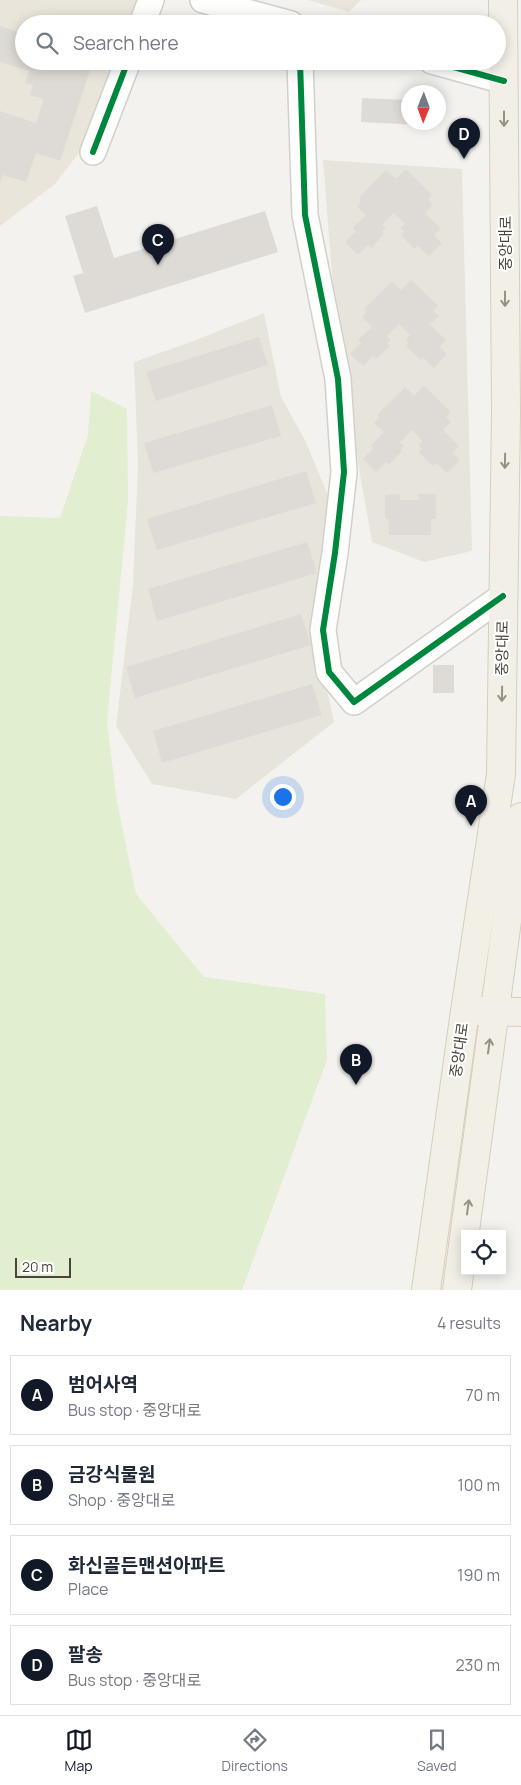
<!DOCTYPE html>
<html lang="en">
<head>
<meta charset="utf-8">
<style>
  body { margin:0; font-family:Manrope,"Noto Sans KR",sans-serif; background:#f2f2f3; color:#1f2937 }
  .controls { position:absolute; right:15px; bottom:15px; display:grid; overflow:hidden; border-radius:0px; box-shadow:0 2px 12px #0003 }
  .controls button { width:45px; height:45px; display:grid; place-items:center; padding:0; border:0; border-bottom:1px solid #e0e1e3; background:#fff; color:#1f2937; font:25px sans-serif }
  .compass { position:absolute; left:401px; top:85px; width:45px; height:45px; border-radius:50%; background:#fff; box-shadow:0 2px 12px #0003; rotate:181deg }
  .scale { position:absolute; left:15px; bottom:12px; width:56px; box-sizing:border-box; padding-left:5px; border:2px solid #4b4439; border-top:0; font-size:14px; line-height:18px; white-space:nowrap; color:#4b4439; -webkit-text-stroke:4px #fff; paint-order:stroke }
  .you { position:absolute; left:282px; top:796px; width:18px; height:18px; margin:-12px; border:4px solid #fff; border-radius:50%; background:#1a73e8; box-shadow:0 0 0 8px #1a73e833 }
  .badge { display:grid; place-items:center; width:32px; height:32px; border-radius:50%; background:#111827; color:#fff; font-size:16px; font-weight:700 }
  .pin { position:absolute; translate:-50% -41px; filter:drop-shadow(0 1px 2px #0008) }
  .pin::after { content:''; position:absolute; top:26px; width:18px; height:15px; background:inherit; clip-path:polygon(0 0,100% 0,50% 100%) }
  .list { margin:0; padding:0; list-style:none }
  h2 { display:flex; justify-content:space-between; align-items:center; height:65px; margin:0; padding:0 20px; font-size:21px }
  h2 small { font-size:16px; font-weight:400; color:#747a83 }
  .list li { display:grid; grid-template-columns:32px 1fr auto; gap:15px; align-items:center; box-sizing:border-box; height:80px; margin:0 10px 10px; padding:0 10px; border:1px solid #e0e1e3; border-radius:0px }
  .list b { display:block; font-size:19px; white-space:nowrap }
  .list p { margin:0; font-size:16px; white-space:nowrap; color:#747a83 }
  .list em { font-size:16px; font-style:normal; color:#747a83 }
  .icon { flex:none; width:28px; height:28px; fill:none; stroke:currentColor; stroke-width:2; stroke-linecap:round; stroke-linejoin:round }
  .map { position:relative; flex:none; width:521px; height:1290px; overflow:hidden }
  .search { position:absolute; background:#fff; box-shadow:0 2px 12px #0003; left:15px; right:15px; top:15px; height:55px; display:flex; align-items:center; gap:12px; box-sizing:border-box; padding:0 18px; border-radius:28px; color:#747a83; font-size:19px }
  .sheet { height:425px; background:#fff }
  nav { display:flex; justify-content:space-around; align-items:center; box-sizing:border-box; height:70px; border-top:1px solid #e0e1e3; background:#fff; font-size:14px; color:#747a83 }
  nav a { display:grid; justify-items:center; gap:2px }
  nav .on { color:#111827 }
  .map>svg:first-child { display:block }
</style>
</head>
<body>
<div class="map">
<svg width="521" height="1290" viewBox="0 0 521 1290">
  <rect width="100%" height="100%" fill="#f4f2ee"/>
  <g fill="#e7e4dc">
    <path d="M323,160L462,169L472,551L424,562L372,542L338,349Z"/>
    <path d="M264,313L281,397L306,442L331,503L314,630L334,722L236,799L152,784L116,726L133,585L138,465L134,362L188,343Z"/>
  </g>
  <g fill="#eae5da">
    <path d="M0,0H141L132,24H24V61H117L84,146L55,184L0,226Z"/>
    <path d="M308,0H361L349,12Z"/>
  </g>
  <path fill="#e1eecf" d="M91,391L127,409L128,501L107,722L117,802L136,894L204,977L325,994L327,1060L242,1290H0V516L60,518L88,435Z"/>
  <g fill="#dedbd6">
    <path d="M0,26L24,34V61H93L60,161L36,153L26,182L3,175L0,183V111L36,123L44,99L30,95L33,85L25,83L29,71L0,62Z"/>
    <path d="M362,98L408,100V122H420V125L361,122Z"/>
    <path d="M406,169L432,195L428,200L433,205L425,213L441,229L434,235L442,243L429,256L418,246L415,249L401,235L404,232L400,228L405,224L394,213L382,225L386,228L382,232L384,234L371,248L368,245L358,255L345,242L356,231L353,228L366,215L357,206L361,201L359,198L386,170L396,179Z"/>
    <path d="M97,206L114,258L265,211L278,252L85,313L73,276L83,273L65,216Z"/>
    <path d="M411,280L438,306L433,311L439,316L430,325L446,340L440,347L447,354L434,368L423,357L421,360L406,346L409,343L406,340L410,335L399,324L387,336L391,340L387,343L390,346L376,359L373,356L363,366L350,354L361,343L358,340L372,327L362,317L367,312L364,309L392,281L401,290Z"/>
    <path d="M259,337L268,365L156,401L146,372Z"/>
    <path d="M424,386L451,412L446,417L451,422L443,430L459,446L452,453L460,460L447,473L436,463L433,466L419,452L422,449L419,445L423,441L412,430L400,442L404,446L400,449L402,451L389,465L386,462L376,472L363,459L374,448L371,446L384,432L374,423L379,418L377,415L405,387L414,396Z"/>
    <path d="M272,405L281,436L153,473L144,443Z"/>
    <path d="M306,471L316,503L157,550L147,519Z"/>
    <path d="M400,494V500H419L418,494H436V519H431V535H389L388,519H385V495Z"/>
    <path d="M307,542L317,573L157,621L148,589Z"/>
    <path d="M301,614L311,645L135,698L126,667Z"/>
    <rect x="433" y="665" width="21" height="28"/>
    <path d="M312,684L322,715L162,763L153,731Z"/>
  </g>
  <g fill="none" stroke-linecap="round" stroke-linejoin="round">
    <g stroke="#d2d0cb" stroke-width="28">
      <g id="minor">
        <path d="M203,0L291,24"/>
        <path d="M142,24L151,0"/>
        <path d="M300,61L305,215L338,379L344,472L335,553L323,630L329,672L354,702L503,596"/>
        <path d="M432,61L504,81"/>
        <path d="M93,152L128,61"/>
      </g>
    </g>
    <g stroke="#d6cebb" stroke-width="30">
      <g id="major">
        <path d="M476,1011L521,1012"/>
        <path d="M426,1290L465,1011L501,774L506,413L503,0"/>
        <path d="M457,1290L521,817"/>
      </g>
    </g>
    <use href="#minor" stroke="#fdfdfc" stroke-width="25"/>
    <use href="#major" stroke="#f2efe6" stroke-width="28"/>
    <g stroke="#fff" stroke-width="9">
      <g id="cycleway">
        <path d="M300,61L305,215L338,379L344,472L335,553L323,630L329,672L354,702L503,596"/>
        <path d="M432,61L504,81"/>
        <path d="M93,152L128,61"/>
      </g>
    </g>
    <use href="#cycleway" stroke="#00873e" stroke-width="6"/>
  </g>
  <defs><path id="oneway-shaft" d="M-6 0H5M1.5-3L5.5 0L1.5 3" fill="none" stroke-width="1.6" stroke-linecap="round" stroke-linejoin="round" transform="scale(1.25)"/></defs>
  <g stroke="#969187">
    <use href="#oneway-shaft" transform="translate(504 119) rotate(90)"/>
    <use href="#oneway-shaft" transform="translate(505 299) rotate(90)"/>
    <use href="#oneway-shaft" transform="translate(505 461) rotate(91)"/>
    <use href="#oneway-shaft" transform="translate(502 694) rotate(91)"/>
    <use href="#oneway-shaft" transform="translate(489 1046) rotate(-82)"/>
    <use href="#oneway-shaft" transform="translate(468 1207) rotate(-82)"/>
  </g>
  <g text-anchor="middle" dominant-baseline="central" stroke-width="4" stroke-linejoin="round" paint-order="stroke">
    <g font-size="15" fill="#4b4439" stroke="#fff">
      <text transform="translate(505 243) rotate(-90)">중앙대로</text>
      <text transform="translate(502 648) rotate(-89)">중앙대로</text>
      <text transform="translate(459 1050) rotate(-82)">중앙대로</text>
    </g>
  </g>
</svg>
<div class="controls">
<button><svg class="icon" aria-label="locate" viewBox="0 0 24 24"><circle cx="12" cy="12" r="6"/><path d="M12 2v4M12 18v4M2 12h4M18 12h4"/></svg></button>
</div>
<svg class="compass" viewBox="-18 -18 36 36"><path d="M0-13l5 13h-10z" fill="#e53935"/><path d="M0 13l5-13h-10z" fill="#747a83"/></svg>
<div class="scale">20 m</div>
<div class="you"></div>
<div class="pin badge" style="left:471px;top:826px">A</div>
<div class="pin badge" style="left:356px;top:1085px">B</div>
<div class="pin badge" style="left:158px;top:265px">C</div>
<div class="pin badge" style="left:464px;top:159px">D</div>
<div class="search"><svg class="icon" aria-label="search" viewBox="0 0 24 24"><circle cx="10" cy="10" r="6"/><path d="M15 15l6 6"/></svg>Search here</div>
</div>
<section class="sheet">
<h2>Nearby<small>4 results</small></h2>
<ul class="list">
<li><span class="badge">A</span><div><b>범어사역</b><p>Bus stop · 중앙대로</p></div><em>70 m</em></li>
<li><span class="badge">B</span><div><b>금강식물원</b><p>Shop · 중앙대로</p></div><em>100 m</em></li>
<li><span class="badge">C</span><div><b>화신골든맨션아파트</b><p>Place</p></div><em>190 m</em></li>
<li><span class="badge">D</span><div><b>팔송</b><p>Bus stop · 중앙대로</p></div><em>230 m</em></li>
</ul>
</section>
<nav>
<a class="on"><svg class="icon" aria-label="map" viewBox="0 0 24 24"><path d="M3 6l6-2 6 2 6-2v14l-6 2-6-2-6 2zM9 4v14M15 6v14"/></svg>Map</a>
<a><svg class="icon" aria-label="directions" viewBox="0 0 24 24"><path d="M12 3l9 9-9 9-9-9zM9 14v-3h6M13 9l2 2-2 2"/></svg>Directions</a>
<a><svg class="icon" aria-label="saved" viewBox="0 0 24 24"><path d="M7 4h10v16l-5-4-5 4z"/></svg>Saved</a>
</nav>
</body>
</html>
